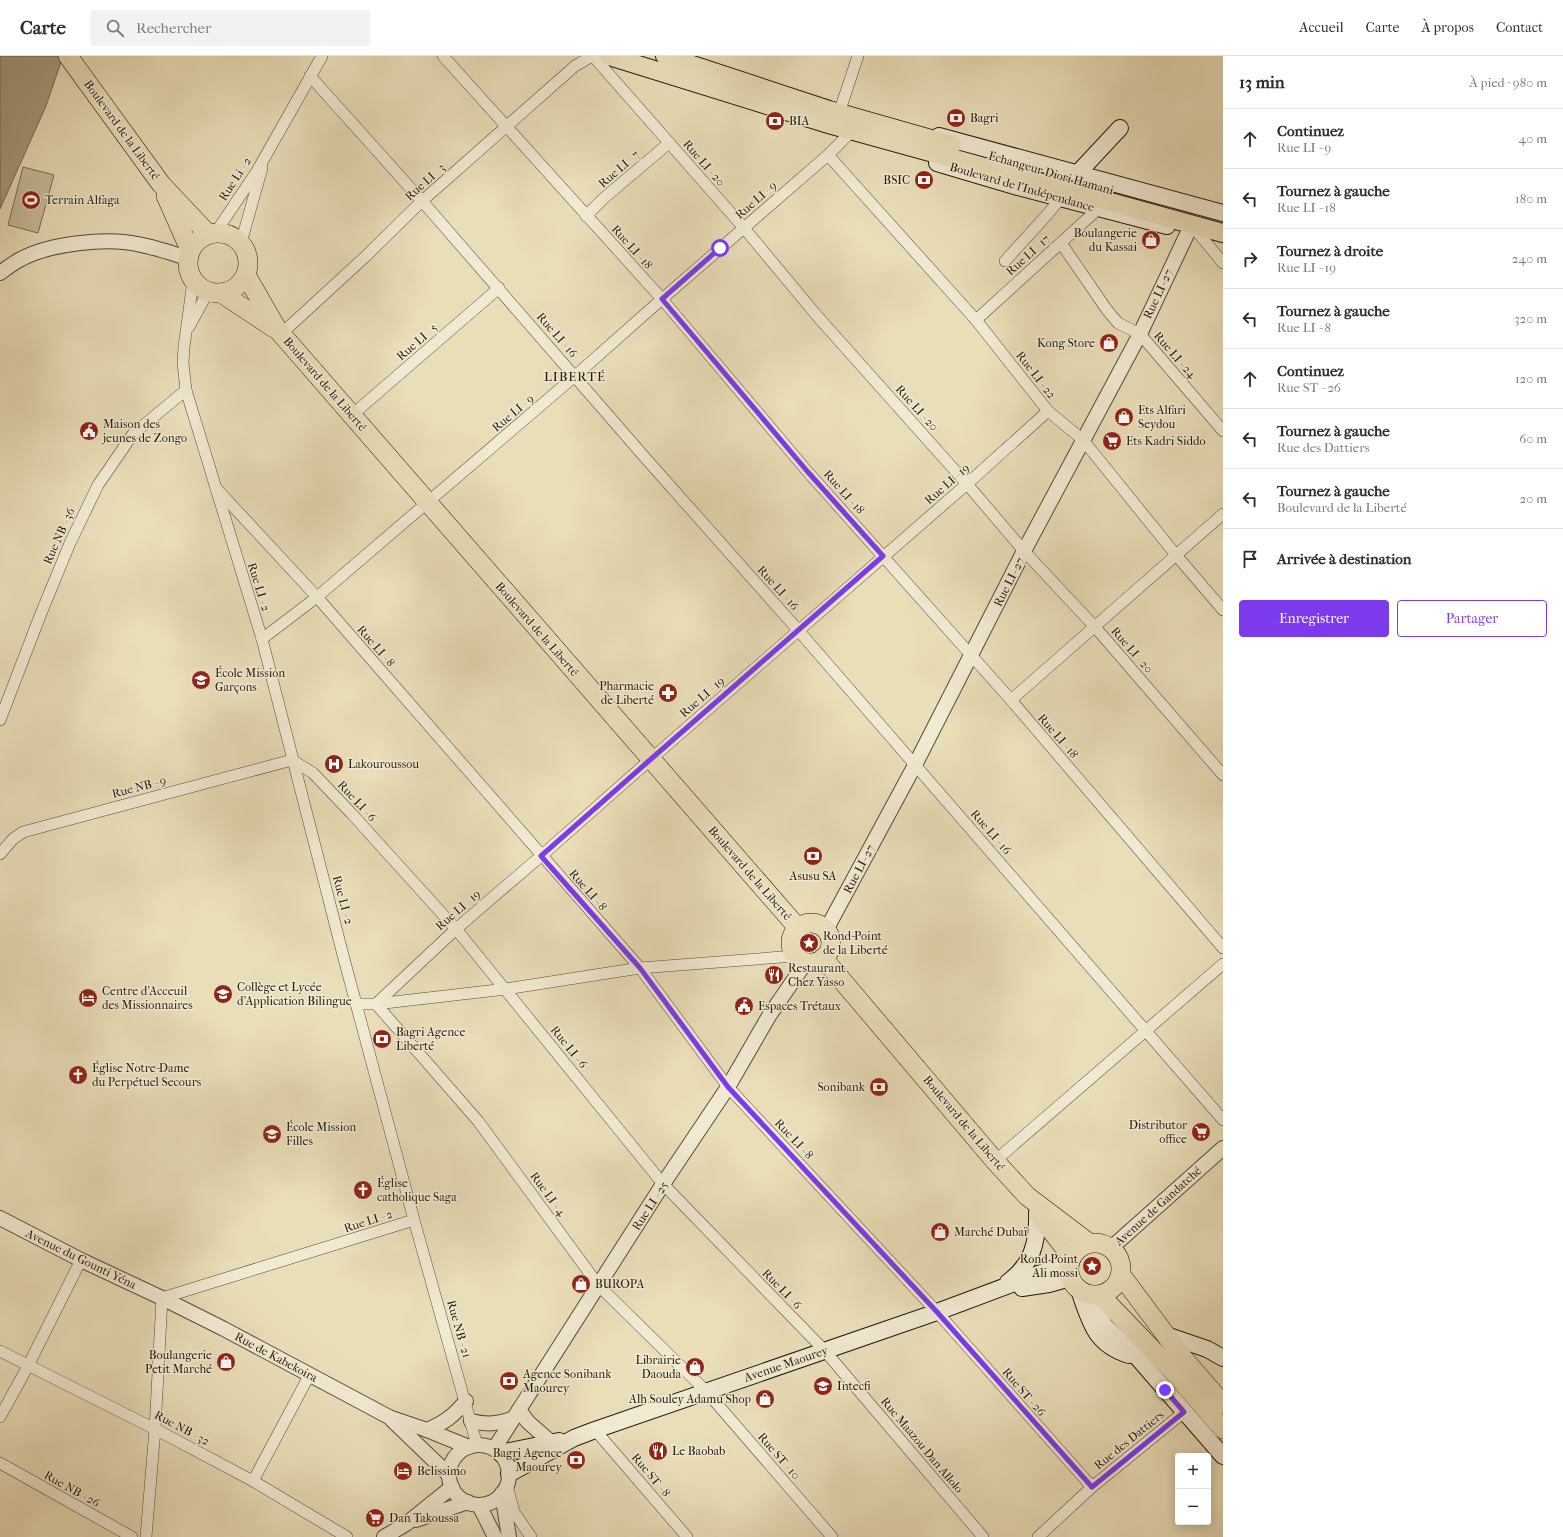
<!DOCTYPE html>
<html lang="fr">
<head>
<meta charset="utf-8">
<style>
  body { margin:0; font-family:"IM FELL French Canon",serif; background:#f2f2f3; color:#2b2b33 }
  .controls { position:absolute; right:12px; bottom:12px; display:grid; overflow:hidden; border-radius:4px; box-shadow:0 2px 10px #0003 }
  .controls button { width:36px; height:36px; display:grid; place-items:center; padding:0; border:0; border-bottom:1px solid #e1e1e2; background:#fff; color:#2b2b33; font:20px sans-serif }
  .stop { position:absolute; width:12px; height:12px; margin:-9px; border:3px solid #7c3aed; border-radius:50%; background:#fff }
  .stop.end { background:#7c3aed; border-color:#fff; box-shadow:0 1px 4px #0008 }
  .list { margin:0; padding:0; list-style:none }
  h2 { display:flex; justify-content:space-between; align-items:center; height:52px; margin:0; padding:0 16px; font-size:17px }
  h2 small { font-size:13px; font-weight:400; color:#7c7c81 }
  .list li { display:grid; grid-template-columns:26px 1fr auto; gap:12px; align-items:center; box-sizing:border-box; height:60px; padding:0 16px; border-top:1px solid #e1e1e2 }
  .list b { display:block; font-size:15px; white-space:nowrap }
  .list p { margin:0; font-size:13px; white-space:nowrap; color:#7c7c81 }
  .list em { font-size:13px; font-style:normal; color:#7c7c81 }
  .actions { display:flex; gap:8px; padding:12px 16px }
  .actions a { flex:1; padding:9px 0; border:1px solid #7c3aed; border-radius:4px; text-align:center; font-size:14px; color:#7c3aed }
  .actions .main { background:#7c3aed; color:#fff }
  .icon { flex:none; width:22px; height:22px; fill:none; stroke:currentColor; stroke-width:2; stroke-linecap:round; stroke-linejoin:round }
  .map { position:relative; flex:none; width:1223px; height:1481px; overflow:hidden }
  header { display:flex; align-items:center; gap:24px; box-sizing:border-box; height:56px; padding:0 20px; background:#fff; border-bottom:1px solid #e1e1e2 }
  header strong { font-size:19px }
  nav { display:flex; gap:22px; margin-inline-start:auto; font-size:14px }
  .search { width:280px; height:36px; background:#f2f2f3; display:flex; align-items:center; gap:10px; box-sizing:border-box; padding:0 14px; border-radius:4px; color:#7c7c81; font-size:15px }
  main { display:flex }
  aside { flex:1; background:#fff }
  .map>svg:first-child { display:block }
</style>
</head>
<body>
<header>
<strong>Carte</strong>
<div class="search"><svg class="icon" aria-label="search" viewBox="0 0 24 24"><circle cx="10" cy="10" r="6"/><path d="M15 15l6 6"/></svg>Rechercher</div>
<nav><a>Accueil</a><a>Carte</a><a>À propos</a><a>Contact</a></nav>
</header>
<main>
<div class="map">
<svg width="1223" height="1481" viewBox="0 0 1223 1481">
  <rect width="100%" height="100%" fill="#eadeb9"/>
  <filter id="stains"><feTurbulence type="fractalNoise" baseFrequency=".005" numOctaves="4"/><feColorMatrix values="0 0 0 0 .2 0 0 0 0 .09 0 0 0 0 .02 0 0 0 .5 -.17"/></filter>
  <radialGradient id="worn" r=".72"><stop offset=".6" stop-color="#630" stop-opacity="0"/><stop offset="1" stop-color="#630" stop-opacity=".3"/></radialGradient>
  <path fill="#c8bd9c" stroke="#766c56" d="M23,111L54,119L38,177L8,169Z"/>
  <path fill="#a69b7f" stroke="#726752" d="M0,0H63L46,50L0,153Z"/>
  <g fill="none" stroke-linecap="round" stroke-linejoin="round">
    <g stroke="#554b3a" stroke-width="12">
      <g id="minor">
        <path d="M443,0L662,243L807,415L1011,644L1223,892"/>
        <path d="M593,0L744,172L818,261L967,428L1024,495L1095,571L1223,719"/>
        <path d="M310,20L422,145L648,405L798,574L1223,1064"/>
        <path d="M840,54L858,0"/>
        <path d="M828,99L976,264L1048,355L1083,384L1176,499L1223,554"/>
        <path d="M586,160L604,142L669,87"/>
        <path d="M216,176L257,115L322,0"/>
        <path d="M1199,178L1223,207"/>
        <path d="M241,187L262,112"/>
        <path d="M1061,187L1107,254L1118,267L1140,278L1223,375"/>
        <path d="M1005,205L1046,160L1060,143"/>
        <path d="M193,225L184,291L183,307L186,334L262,583L343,899L414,1164L477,1389"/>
        <path d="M976,264L1098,153"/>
        <path d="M189,271L208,236"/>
        <path d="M281,278L366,200L422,145L575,10L592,0"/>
        <path d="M352,359L499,232"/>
        <path d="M216,432L317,541L640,912L728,1031L937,1256L1092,1431"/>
        <path d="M262,583L317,541L575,320L662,243L828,99L847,80"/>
        <path d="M1011,644L1223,458"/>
        <path d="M0,664L40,560L70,487L98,429L133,378L186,334"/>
        <path d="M0,798L13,783L23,776L292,704L313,717L351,757L456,873L663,1128L825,1295L983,1481"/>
        <path d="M357,948H376L506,933L640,912L795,900"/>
        <path d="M995,1105L1223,908"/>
        <path d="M0,1295L155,1373L253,1425L347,1481"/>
        <path d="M0,1361L28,1310L81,1204"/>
        <path d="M595,1374L687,1481"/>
        <path d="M0,1407L132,1481"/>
        <path d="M253,1425L310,1318"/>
        <path d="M507,1430L514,1456L531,1481"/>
        <path d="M146,1481L155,1373L162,1242L414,1164"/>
        <path d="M832,1481L706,1335L599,1230L478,1065L376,948L456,873L541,800L651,703L967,428L1048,355"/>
        <path d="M1038,1481L1092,1431L1184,1356"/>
      </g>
    </g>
    <g stroke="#554b3a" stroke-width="16">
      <g id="tertiary">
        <path d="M0,217C7,212 13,207 21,203C49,188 106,181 137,188C154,191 171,197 187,202"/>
        <path d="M826,874L915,709L1024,495L1140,278L1188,176"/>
        <path d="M0,1162L81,1204L162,1242L224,1273L389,1361L427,1374L469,1391"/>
        <path d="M1111,1192L1223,1092"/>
        <path d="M519,1354L528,1366L552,1387"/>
        <path d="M392,1364L449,1419"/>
        <path d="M471,1365C487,1369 498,1368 514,1362"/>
        <path d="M427,1374C446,1366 453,1360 466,1345"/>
        <circle cx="479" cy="1419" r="30"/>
        <path d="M494,1393L663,1128L728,1031L769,960L806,906"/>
        <path d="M502,1437L509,1481"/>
        <path d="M479,1449L495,1481"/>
        <path d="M416,1464L468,1446"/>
        <path d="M384,1481L406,1468L452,1431"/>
      </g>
    </g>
    <g stroke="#231a0f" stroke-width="18">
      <g id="secondary">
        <path d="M939,80L1223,157"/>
        <path d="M937,107L1018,131L1167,170"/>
        <path d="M1078,117L1120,72"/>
        <path d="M1008,1226C1032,1209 1038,1186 1037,1157"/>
        <path d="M1022,1232L1049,1228L1070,1222"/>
        <path d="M1079,1234C1090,1265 1094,1288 1129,1299"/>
        <path d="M1093,1240L1099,1260L1104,1269L1137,1301L1223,1400"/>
        <path d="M1166,1279L1207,1293L1223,1302"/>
        <path d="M500,1397L559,1385"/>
        <path d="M509,1418L574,1382L595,1374L937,1256L1068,1207"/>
      </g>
    </g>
    <g stroke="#231a0f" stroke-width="20">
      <g id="primary">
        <path d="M609,0L825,67L1223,177"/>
        <path d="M665,0L829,54L952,89"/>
      </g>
    </g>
    <g stroke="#231a0f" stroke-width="20">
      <g id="trunk">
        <path d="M68,0L161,128L208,178"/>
        <path d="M166,140L190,194"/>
        <circle cx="218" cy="207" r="30"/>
        <path d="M246,219L277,273L798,872"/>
        <path d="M221,237L274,272"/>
        <circle cx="811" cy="887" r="20"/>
        <path d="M823,902L995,1105L1027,1140L1089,1187"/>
        <path d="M1039,1159L1071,1200"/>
        <circle cx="1095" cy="1213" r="26"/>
        <path d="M1121,1219L1183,1302L1223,1348"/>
        <path d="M1100,1239L1170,1312L1223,1373"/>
      </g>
    </g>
    <use href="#minor" stroke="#f1ead2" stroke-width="11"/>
    <use href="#tertiary" stroke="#f1ead2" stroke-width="14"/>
    <use href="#secondary" stroke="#f1ead2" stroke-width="16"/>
    <use href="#primary" stroke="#eadeb9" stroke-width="18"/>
    <use href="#trunk" stroke="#eadeb9" stroke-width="19"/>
  </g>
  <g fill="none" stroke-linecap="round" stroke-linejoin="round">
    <path stroke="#7c3aed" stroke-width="5" d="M720,192L662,243L807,415L883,500L651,703L541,800L640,912L728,1031L937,1256L1092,1431L1184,1356L1165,1334"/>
  </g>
  <defs>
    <g id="bank-disc" transform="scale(1)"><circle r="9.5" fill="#8f2418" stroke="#f1ead2"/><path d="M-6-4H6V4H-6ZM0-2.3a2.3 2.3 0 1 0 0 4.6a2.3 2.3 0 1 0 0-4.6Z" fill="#fff"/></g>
    <g id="stadium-disc" transform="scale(1)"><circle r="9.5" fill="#8f2418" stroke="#f1ead2"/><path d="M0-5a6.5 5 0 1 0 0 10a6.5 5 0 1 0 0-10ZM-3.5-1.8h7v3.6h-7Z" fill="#fff"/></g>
    <g id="shop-disc" transform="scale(1)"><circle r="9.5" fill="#8f2418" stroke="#f1ead2"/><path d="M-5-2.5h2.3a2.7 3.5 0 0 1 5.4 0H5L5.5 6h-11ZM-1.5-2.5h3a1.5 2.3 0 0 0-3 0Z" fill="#fff"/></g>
    <g id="civic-disc" transform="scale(1)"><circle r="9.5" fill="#8f2418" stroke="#f1ead2"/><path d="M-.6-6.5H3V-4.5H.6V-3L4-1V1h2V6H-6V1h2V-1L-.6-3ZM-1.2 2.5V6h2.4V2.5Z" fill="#fff"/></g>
    <g id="supermarket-disc" transform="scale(1)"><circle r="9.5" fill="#8f2418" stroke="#f1ead2"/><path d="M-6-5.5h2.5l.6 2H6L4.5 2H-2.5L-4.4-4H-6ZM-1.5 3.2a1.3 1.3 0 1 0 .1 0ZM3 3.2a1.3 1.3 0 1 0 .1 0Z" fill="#fff"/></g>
    <g id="school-disc" transform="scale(1)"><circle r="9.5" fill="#8f2418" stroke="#f1ead2"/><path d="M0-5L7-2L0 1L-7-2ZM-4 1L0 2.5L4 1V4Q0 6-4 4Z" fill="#fff"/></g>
    <g id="pharmacy-disc" transform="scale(1)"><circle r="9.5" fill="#8f2418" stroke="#f1ead2"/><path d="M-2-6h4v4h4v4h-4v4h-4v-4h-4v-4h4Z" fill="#fff"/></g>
    <g id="hospital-disc" transform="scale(1)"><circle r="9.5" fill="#8f2418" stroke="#f1ead2"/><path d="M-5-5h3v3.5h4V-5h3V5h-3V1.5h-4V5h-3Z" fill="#fff"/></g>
    <g id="sight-disc" transform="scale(1)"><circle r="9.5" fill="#8f2418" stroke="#f1ead2"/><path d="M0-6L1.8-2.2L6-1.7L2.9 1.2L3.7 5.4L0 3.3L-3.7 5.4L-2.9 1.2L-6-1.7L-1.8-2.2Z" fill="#fff"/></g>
    <g id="restaurant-disc" transform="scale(1)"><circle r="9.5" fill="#8f2418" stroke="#f1ead2"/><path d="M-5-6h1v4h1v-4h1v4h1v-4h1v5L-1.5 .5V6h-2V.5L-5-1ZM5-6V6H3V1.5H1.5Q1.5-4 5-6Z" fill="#fff"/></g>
    <g id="hotel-disc" transform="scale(1)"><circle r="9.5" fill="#8f2418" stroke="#f1ead2"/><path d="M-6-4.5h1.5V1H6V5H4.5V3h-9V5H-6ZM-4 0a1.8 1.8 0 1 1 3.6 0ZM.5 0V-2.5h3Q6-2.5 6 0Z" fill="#fff"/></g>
    <g id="church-disc" transform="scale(1)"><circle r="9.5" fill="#8f2418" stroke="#f1ead2"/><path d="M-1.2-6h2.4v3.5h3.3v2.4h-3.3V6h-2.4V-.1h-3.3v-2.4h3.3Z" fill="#fff"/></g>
    <g id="university-disc" transform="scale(1)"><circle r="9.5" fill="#8f2418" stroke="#f1ead2"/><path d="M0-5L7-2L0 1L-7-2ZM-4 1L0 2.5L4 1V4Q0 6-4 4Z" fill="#fff"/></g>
  </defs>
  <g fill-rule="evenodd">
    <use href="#bank-disc" x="956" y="62"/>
    <use href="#bank-disc" x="775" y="65"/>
    <use href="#bank-disc" x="924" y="124"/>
    <use href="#stadium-disc" x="31" y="144"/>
    <use href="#shop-disc" x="1151" y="184"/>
    <use href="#shop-disc" x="1109" y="287"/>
    <use href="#shop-disc" x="1124" y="361"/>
    <use href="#civic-disc" x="89" y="375"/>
    <use href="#supermarket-disc" x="1112" y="385"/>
    <use href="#school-disc" x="201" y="624"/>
    <use href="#pharmacy-disc" x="668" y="637"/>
    <use href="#hospital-disc" x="334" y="708"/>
    <use href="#bank-disc" x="813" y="800"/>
    <use href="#sight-disc" x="809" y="887"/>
    <use href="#restaurant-disc" x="774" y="919"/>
    <use href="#school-disc" x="223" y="938"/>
    <use href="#hotel-disc" x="88" y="942"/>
    <use href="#civic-disc" x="744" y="950"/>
    <use href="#bank-disc" x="382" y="983"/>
    <use href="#church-disc" x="78" y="1019"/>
    <use href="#bank-disc" x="879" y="1031"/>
    <use href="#supermarket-disc" x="1201" y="1076"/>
    <use href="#school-disc" x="272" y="1078"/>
    <use href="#church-disc" x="363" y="1134"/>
    <use href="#shop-disc" x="940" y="1176"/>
    <use href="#sight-disc" x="1092" y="1210"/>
    <use href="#shop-disc" x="581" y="1228"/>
    <use href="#shop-disc" x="226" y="1306"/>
    <use href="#shop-disc" x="695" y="1311"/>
    <use href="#bank-disc" x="509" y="1325"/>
    <use href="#university-disc" x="823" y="1330"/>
    <use href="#shop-disc" x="765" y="1343"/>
    <use href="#restaurant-disc" x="658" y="1395"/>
    <use href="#bank-disc" x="576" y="1404"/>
    <use href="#hotel-disc" x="403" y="1415"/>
    <use href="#supermarket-disc" x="375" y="1462"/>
  </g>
  <g text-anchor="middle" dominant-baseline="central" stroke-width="3" stroke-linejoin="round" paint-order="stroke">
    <g font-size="12" fill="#231a0f" stroke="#f1ead2" text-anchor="start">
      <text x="970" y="62">Bagri</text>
      <text x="789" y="65">BIA</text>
      <text x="910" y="124" text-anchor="end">BSIC</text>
      <text x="45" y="144">Terrain Alfaga</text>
      <text x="1137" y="177" text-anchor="end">Boulangerie<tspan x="1137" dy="14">du Kassai</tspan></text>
      <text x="1095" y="287" text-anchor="end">Kong Store</text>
      <text x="1138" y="354">Ets Alfari<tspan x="1138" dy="14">Seydou</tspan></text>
      <text x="103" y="368">Maison des<tspan x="103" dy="14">jeunes de Zongo</tspan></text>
      <text x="1126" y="385">Ets Kadri Siddo</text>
      <text x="215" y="617">École Mission<tspan x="215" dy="14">Garçons</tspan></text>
      <text x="654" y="630" text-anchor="end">Pharmacie<tspan x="654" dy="14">de Liberté</tspan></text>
      <text x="348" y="708">Lakouroussou</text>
      <text x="813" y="820" text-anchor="middle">Asusu SA</text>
      <text x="823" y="880">Rond-Point<tspan x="823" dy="14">de la Liberté</tspan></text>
      <text x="788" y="912">Restaurant<tspan x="788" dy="14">Chez Yasso</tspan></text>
      <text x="237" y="931">Collège et Lycée<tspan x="237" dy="14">d’Application Bilingue</tspan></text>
      <text x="102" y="935">Centre d'Acceuil<tspan x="102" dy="14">des Missionnaires</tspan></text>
      <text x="758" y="950">Espaces Trétaux</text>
      <text x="396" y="976">Bagri Agence<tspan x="396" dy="14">Liberté</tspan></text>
      <text x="92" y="1012">Église Notre-Dame<tspan x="92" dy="14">du Perpétuel Secours</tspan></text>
      <text x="865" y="1031" text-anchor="end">Sonibank</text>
      <text x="1187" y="1069" text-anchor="end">Distributor<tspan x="1187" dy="14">office</tspan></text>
      <text x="286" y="1071">École Mission<tspan x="286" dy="14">Filles</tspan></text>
      <text x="377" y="1127">Église<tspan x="377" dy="14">catholique Saga</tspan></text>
      <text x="954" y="1176">Marché Dubaï</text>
      <text x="1078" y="1203" text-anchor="end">Rond Point<tspan x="1078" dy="14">Ali mossi</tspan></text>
      <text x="595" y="1228">BUROPA</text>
      <text x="212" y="1299" text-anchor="end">Boulangerie<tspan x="212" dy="14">Petit Marché</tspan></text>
      <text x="681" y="1304" text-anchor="end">Librairie<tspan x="681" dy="14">Daouda</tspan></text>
      <text x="523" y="1318">Agence Sonibank<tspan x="523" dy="14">Maourey</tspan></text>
      <text x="837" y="1330">Intecfi</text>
      <text x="751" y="1343" text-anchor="end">Alh Souley Adamu Shop</text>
      <text x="672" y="1395">Le Baobab</text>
      <text x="562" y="1397" text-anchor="end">Bagri Agence<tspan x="562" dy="14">Maourey</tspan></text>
      <text x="417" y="1415">Belissimo</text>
      <text x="389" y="1462">Dan Takoussa</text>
    </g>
    <g font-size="12" fill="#231a0f" stroke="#f1ead2">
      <text transform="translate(122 74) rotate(54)">Boulevard de la Liberté</text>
      <text transform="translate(704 107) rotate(49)">Rue LI - 20</text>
      <text transform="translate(619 113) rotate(-41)">Rue LI - 7</text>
      <text transform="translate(1051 117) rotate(16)">Echangeur Diori Hamani</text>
      <text transform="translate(235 123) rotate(-57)">Rue Li - 2</text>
      <text transform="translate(425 126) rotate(-42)">Rue LI - 3</text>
      <text transform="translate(1022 131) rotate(16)">Boulevard de l'Indépendance</text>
      <text transform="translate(756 144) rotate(-41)">Rue LI - 9</text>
      <text transform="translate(632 191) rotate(48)">Rue LI - 18</text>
      <text transform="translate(1028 199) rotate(-42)">Rue LI - 17</text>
      <text transform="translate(1158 238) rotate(-65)">Rue LI- 27</text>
      <text transform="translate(557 279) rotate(49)">Rue LI - 16</text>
      <text transform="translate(417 286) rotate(-41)">Rue LI - 5</text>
      <text transform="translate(1175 299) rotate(49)">Rue LI - 24</text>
      <text transform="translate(1036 319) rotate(52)">Rue LI - 22</text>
      <text transform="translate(325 328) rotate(49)">Boulevard de la Liberté</text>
      <text transform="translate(917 352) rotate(48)">Rue LI - 20</text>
      <text transform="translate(513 357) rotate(-40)">Rue LI - 9</text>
      <text transform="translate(947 428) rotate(-41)">Rue LI - 19</text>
      <text transform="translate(844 436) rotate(48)">Rue LI - 18</text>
      <text transform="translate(59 480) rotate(-66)">Rue NB - 36</text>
      <text transform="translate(1009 526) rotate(-63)">Rue LI- 27</text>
      <text transform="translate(259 531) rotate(73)">Rue LI - 2</text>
      <text transform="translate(778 532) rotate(48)">Rue LI - 16</text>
      <text transform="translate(537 573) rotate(49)">Boulevard de la Liberté</text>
      <text transform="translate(376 590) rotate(49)">Rue LI - 8</text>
      <text transform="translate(1132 594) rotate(49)">Rue LI - 20</text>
      <text transform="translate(702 641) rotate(-41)">Rue LI - 19</text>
      <text transform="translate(1058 680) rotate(49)">Rue LI - 18</text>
      <text transform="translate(139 731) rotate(-15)">Rue NB - 9</text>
      <text transform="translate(357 745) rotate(47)">Rue LI - 6</text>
      <text transform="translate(991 776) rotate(49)">Rue LI - 16</text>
      <text transform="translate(859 813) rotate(-62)">Rue LI- 27</text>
      <text transform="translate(750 817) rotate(49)">Boulevard de la Liberté</text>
      <text transform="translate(588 834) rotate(49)">Rue LI - 8</text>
      <text transform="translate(343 844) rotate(75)">Rue LI - 2</text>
      <text transform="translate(458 854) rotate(-41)">Rue LI - 19</text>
      <text transform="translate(569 991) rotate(51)">Rue LI - 6</text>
      <text transform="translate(964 1067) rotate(50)">Boulevard de la Liberté</text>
      <text transform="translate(794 1083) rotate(47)">Rue LI - 8</text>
      <text transform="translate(548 1138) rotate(54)">Rue LI - 4</text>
      <text transform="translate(650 1150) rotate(-57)">Rue LI - 25</text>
      <text transform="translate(1158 1150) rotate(-42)">Avenue de Gandatché</text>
      <text transform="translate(368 1165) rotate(-18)">Rue LI - 2</text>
      <text transform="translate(81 1203) rotate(26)">Avenue du Gounti Yéna</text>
      <text transform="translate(782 1233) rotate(46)">Rue LI - 6</text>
      <text transform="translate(459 1273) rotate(74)">Rue NB - 21</text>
      <text transform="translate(276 1301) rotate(28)">Rue de Kabekoira</text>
      <text transform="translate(786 1308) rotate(-19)">Avenue Maourey</text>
      <text transform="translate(1024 1336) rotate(49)">Rue ST - 26</text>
      <text transform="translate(182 1372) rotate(28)">Rue NB - 32</text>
      <text transform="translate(1129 1384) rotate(-39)">Rue des Dattiers</text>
      <text transform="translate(922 1389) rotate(50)">Rue Maazou Dan Allolo</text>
      <text transform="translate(779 1400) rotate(49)">Rue ST - 10</text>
      <text transform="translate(651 1419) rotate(50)">Rue ST - 8</text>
      <text transform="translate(72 1433) rotate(29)">Rue NB - 26</text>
    </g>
    <g font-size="13" letter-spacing="1" fill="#231a0f" stroke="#f1ead2">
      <text x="575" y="320">LIBERTÉ</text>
    </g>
  </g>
  <rect width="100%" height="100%" filter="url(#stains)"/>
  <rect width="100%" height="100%" fill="url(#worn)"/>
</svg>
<div class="controls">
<button>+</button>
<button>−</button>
</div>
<div class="stop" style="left:720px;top:192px"></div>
<div class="stop end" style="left:1165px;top:1334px"></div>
</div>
<aside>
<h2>13 min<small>À pied · 980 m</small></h2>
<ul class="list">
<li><svg class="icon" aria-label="ahead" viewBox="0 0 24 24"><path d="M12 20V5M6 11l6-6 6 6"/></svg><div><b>Continuez</b><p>Rue LI - 9</p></div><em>40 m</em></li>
<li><svg class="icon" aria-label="left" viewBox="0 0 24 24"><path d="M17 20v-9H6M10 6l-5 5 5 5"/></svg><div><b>Tournez à gauche</b><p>Rue LI - 18</p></div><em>180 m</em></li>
<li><svg class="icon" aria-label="right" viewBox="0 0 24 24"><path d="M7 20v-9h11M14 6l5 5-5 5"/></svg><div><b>Tournez à droite</b><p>Rue LI - 19</p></div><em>240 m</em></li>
<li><svg class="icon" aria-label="left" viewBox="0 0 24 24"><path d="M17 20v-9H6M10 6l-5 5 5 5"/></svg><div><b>Tournez à gauche</b><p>Rue LI - 8</p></div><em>320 m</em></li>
<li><svg class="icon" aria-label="ahead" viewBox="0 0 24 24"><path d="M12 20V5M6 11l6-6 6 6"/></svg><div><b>Continuez</b><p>Rue ST - 26</p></div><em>120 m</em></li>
<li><svg class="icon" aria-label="left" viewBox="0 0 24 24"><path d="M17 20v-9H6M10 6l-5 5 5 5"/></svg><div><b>Tournez à gauche</b><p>Rue des Dattiers</p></div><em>60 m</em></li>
<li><svg class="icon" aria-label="left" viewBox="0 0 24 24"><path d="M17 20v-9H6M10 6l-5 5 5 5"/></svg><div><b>Tournez à gauche</b><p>Boulevard de la Liberté</p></div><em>20 m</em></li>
<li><svg class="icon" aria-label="arrive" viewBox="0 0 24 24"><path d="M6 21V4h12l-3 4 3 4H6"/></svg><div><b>Arrivée à destination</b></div></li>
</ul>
<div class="actions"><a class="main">Enregistrer</a><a>Partager</a></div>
</aside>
</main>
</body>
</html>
